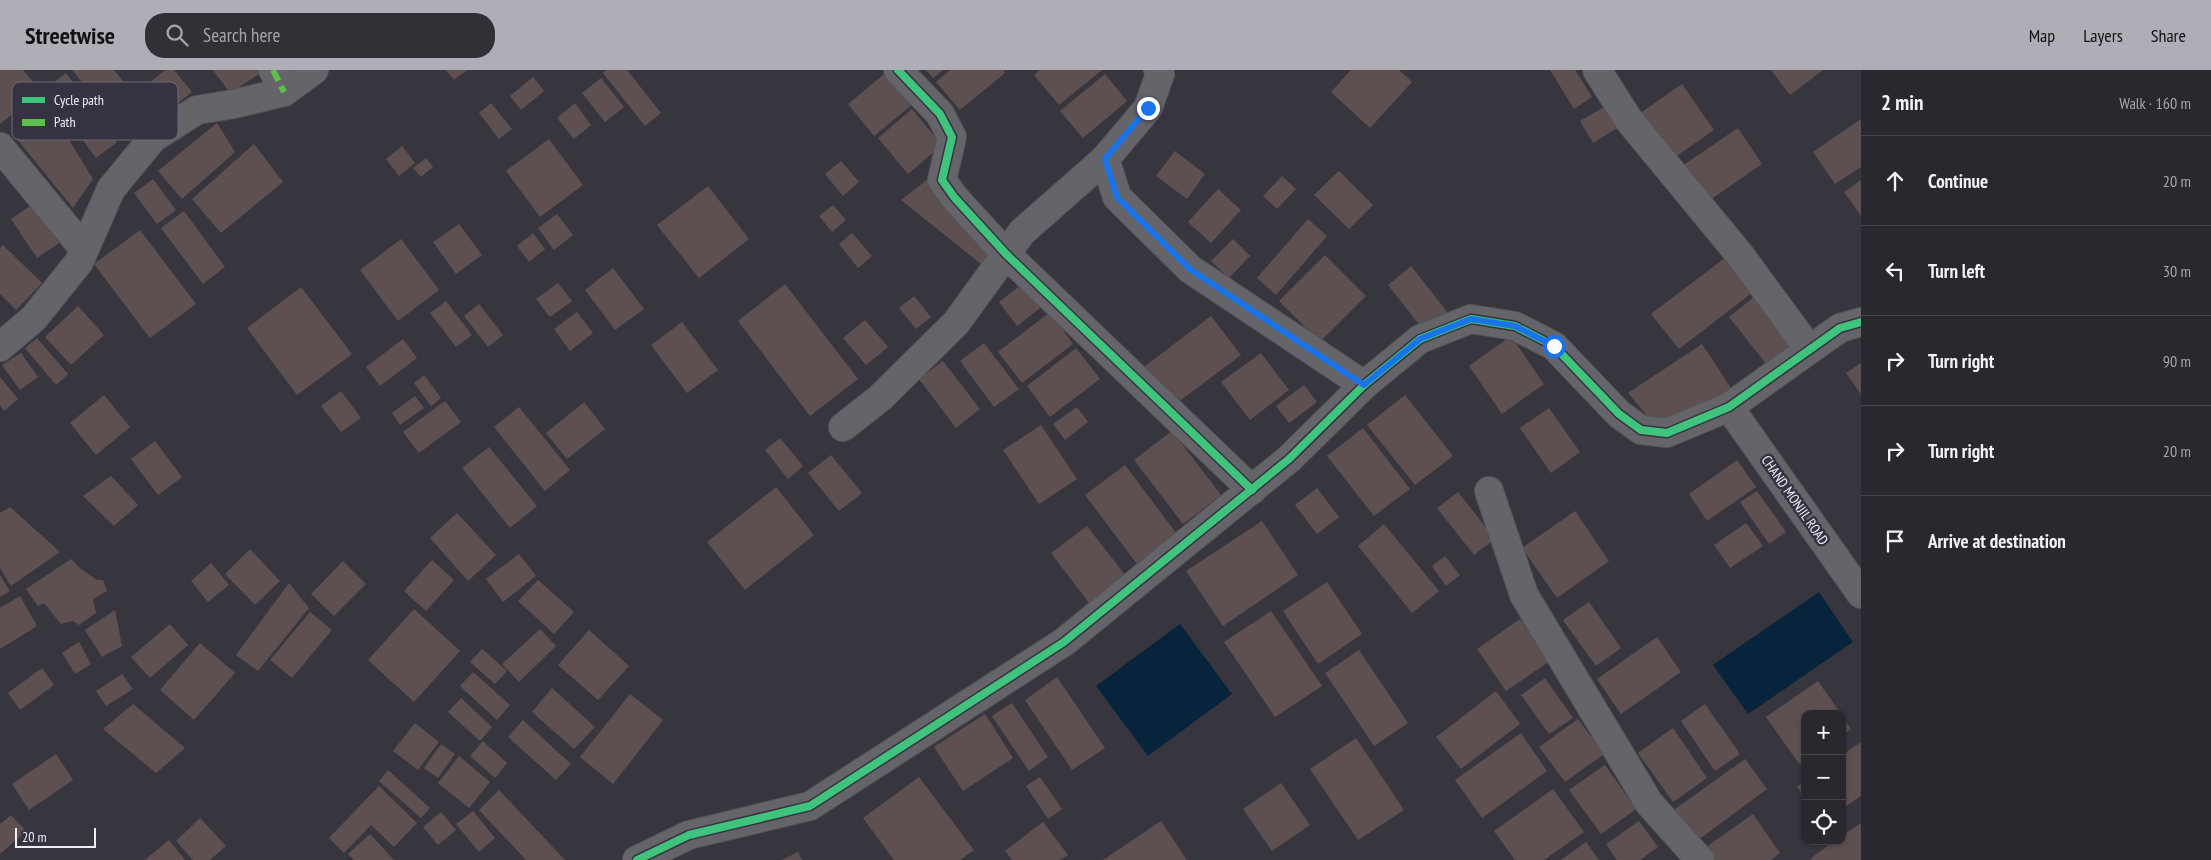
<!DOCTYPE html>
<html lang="en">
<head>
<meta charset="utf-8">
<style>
  body { margin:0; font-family:"PT Sans Narrow",sans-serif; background:#313036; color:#f1f3f6 }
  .controls { position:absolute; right:15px; bottom:15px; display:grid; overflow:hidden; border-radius:10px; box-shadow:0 1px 4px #0004 }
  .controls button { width:45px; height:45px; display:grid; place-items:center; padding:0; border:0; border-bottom:1px solid #45444a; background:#29282e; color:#f1f3f6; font:25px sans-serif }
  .scale { position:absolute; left:15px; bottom:12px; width:81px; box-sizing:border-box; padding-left:5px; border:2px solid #efedf7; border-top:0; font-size:14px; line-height:18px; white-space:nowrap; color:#efedf7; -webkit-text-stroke:4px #353341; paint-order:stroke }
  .stop { position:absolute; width:15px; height:15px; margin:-11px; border:4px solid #1a73e8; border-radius:50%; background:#fff }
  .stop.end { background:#1a73e8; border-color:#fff; box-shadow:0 1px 5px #0008 }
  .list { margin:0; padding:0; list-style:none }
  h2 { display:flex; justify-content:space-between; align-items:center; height:65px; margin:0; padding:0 20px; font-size:21px }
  h2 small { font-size:16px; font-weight:400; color:#a5a6aa }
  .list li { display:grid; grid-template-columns:32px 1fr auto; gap:15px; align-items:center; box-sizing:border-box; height:90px; padding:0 20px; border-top:1px solid #45444a }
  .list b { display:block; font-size:19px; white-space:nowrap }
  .list em { font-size:16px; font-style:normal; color:#a5a6aa }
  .icon { flex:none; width:28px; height:28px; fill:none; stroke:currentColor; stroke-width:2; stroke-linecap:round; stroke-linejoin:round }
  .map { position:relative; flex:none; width:1861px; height:790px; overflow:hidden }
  header { display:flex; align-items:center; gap:30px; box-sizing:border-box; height:70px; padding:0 25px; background:#afadb6; color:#111 }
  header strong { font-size:24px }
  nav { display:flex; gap:28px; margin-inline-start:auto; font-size:18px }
  .search { width:350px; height:45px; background:#313036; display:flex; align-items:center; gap:12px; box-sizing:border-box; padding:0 18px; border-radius:20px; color:#a5a6aa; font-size:19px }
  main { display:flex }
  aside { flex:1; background:#29282e }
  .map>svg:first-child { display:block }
</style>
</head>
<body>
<header>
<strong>Streetwise</strong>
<div class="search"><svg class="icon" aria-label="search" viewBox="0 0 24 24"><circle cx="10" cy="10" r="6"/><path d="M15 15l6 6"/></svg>Search here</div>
<nav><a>Map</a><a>Layers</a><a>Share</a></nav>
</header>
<main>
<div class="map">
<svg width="1861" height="790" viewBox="0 0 1861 790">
  <rect width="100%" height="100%" fill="#37363e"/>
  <g fill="#08243c">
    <path d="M1819,522L1853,572L1748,644L1713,595Z"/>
    <path d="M1180,554L1232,624L1148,686L1096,616Z"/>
  </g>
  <g fill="#5e5051">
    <path d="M0,0H23L41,21L0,54Z"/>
    <path d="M72,0H114L130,20L105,40Z"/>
    <path d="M165,0H174L192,22L132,70L111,44Z"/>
    <path d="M213,0H265L230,23Z"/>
    <path d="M446,0H467L454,10Z"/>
    <path d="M606,0H627L661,43L645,56L603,3Z"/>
    <path d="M926,0H943L933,8Z"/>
    <path d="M950,0H1003L1005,3L960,40L936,12Z"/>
    <path d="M1040,0H1102L1059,35L1034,5Z"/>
    <path d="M1351,0H1399L1412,12L1370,58L1331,22Z"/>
    <path d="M1550,0H1575L1592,27L1574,39Z"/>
    <path d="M1771,0H1823L1790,25Z"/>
    <path d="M888,1L914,33L874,66L848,34Z"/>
    <path d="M66,3L117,72L96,88L45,19Z"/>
    <path d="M1105,4L1127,31L1083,68L1060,41Z"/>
    <path d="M533,7L544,21L521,40L510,26Z"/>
    <path d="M601,8L624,37L605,52L582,23Z"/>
    <path d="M1682,14L1714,60L1671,90L1639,44Z"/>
    <path d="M491,33L512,59L499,69L479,43Z"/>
    <path d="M575,33L591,55L574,69L557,48Z"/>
    <path d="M1609,34L1622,55L1593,73L1580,51Z"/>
    <path d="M48,36L93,109L73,138L13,64Z"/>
    <path d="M912,39L942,75L908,104L878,68Z"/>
    <path d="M1861,49V97L1835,114L1813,82Z"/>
    <path d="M217,53L235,82L182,129L158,101Z"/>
    <path d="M1738,58L1762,94L1707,132L1682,96Z"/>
    <path d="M549,69L583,115L540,147L506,101Z"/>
    <path d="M254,74L283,112L221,163L192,129Z"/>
    <path d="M402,76L415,93L399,106L386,89Z"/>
    <path d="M1175,81L1205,104L1187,129L1156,106Z"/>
    <path d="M426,88L433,97L421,107L413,98Z"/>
    <path d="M841,91L859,112L843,126L825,104Z"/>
    <path d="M1339,101L1373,135L1349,159L1314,125Z"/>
    <path d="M1282,106L1296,119L1277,139L1263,126Z"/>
    <path d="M153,109L176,140L157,154L134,123Z"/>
    <path d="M928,109L990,188L981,194L901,130Z"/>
    <path d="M1861,110V146L1844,122Z"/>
    <path d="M708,116L749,169L699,208L657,155Z"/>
    <path d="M1218,119L1241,140L1211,173L1188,152Z"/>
    <path d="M33,134L59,173L37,188L11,149Z"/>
    <path d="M833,135L846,150L832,162L819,146Z"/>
    <path d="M184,141L225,197L203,214L161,158Z"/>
    <path d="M557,144L573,165L554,180L538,158Z"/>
    <path d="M1308,149L1327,166L1276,225L1257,208Z"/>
    <path d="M459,154L482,185L456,204L433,172Z"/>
    <path d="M140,160L196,234L150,268L94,194Z"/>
    <path d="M533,163L545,179L529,192L517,176Z"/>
    <path d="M852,163L872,186L858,198L839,174Z"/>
    <path d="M401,169L439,220L398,251L360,200Z"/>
    <path d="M1233,169L1250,186L1229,208L1211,191Z"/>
    <path d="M3,175L42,213L16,240L0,224V178Z"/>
    <path d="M1325,185L1366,226L1320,272L1279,231Z"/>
    <path d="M1726,187L1753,222L1679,279L1651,244Z"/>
    <path d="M1411,196L1449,244L1425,262L1388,215Z"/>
    <path d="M613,198L644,239L615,260L585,220Z"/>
    <path d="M1026,211L1044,235L1017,256L999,232Z"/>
    <path d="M558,213L572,231L550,247L536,229Z"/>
    <path d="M785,214L858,309L810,346L738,251Z"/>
    <path d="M301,217L352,284L297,325L247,258Z"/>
    <path d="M1758,224L1800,277L1771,300L1729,247Z"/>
    <path d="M914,226L931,247L916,259L899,238Z"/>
    <path d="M446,231L472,265L456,277L430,243Z"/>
    <path d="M479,234L503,265L488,277L464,246Z"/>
    <path d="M78,236L104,265L71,295L45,267Z"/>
    <path d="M577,242L593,263L570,281L554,259Z"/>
    <path d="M1050,242L1073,274L1022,313L998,282Z"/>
    <path d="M1211,246L1241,285L1169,339L1140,300Z"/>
    <path d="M865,250L888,277L866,295L843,268Z"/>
    <path d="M682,252L718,300L687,323L651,275Z"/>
    <path d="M1511,266L1544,314L1502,344L1469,296Z"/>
    <path d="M37,268L68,304L56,315L25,278Z"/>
    <path d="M403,269L417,288L380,316L366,297Z"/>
    <path d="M984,273L1019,319L994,337L960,291Z"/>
    <path d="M1702,274L1733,321L1655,355L1628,323Z"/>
    <path d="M1076,278L1100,309L1050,347L1027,316Z"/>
    <path d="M21,283L38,307L20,320L2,295Z"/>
    <path d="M1261,283L1289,320L1250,350L1221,312Z"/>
    <path d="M943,291L980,339L956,358L919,309Z"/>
    <path d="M1861,293V324L1846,303Z"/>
    <path d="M424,305L441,328L431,336L414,313Z"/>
    <path d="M0,307L18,329L4,341L0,335Z"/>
    <path d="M1304,315L1317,332L1289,353L1276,336Z"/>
    <path d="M341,321L361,348L341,362L321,336Z"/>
    <path d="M104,325L130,357L96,385L70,353Z"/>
    <path d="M1405,325L1453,386L1415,415L1367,355Z"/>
    <path d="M415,326L424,338L400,355L392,343Z"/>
    <path d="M445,331L461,352L419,383L403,362Z"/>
    <path d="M584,332L605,359L567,389L546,363Z"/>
    <path d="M519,337L570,400L545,421L494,357Z"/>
    <path d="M1077,337L1088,352L1065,370L1053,354Z"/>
    <path d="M1549,338L1580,382L1551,403L1520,358Z"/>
    <path d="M1041,355L1077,409L1039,434L1003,380Z"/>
    <path d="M1363,358L1410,419L1374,446L1327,386Z"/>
    <path d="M1172,361L1221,425L1183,454L1134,390Z"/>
    <path d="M780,368L803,396L788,409L765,380Z"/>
    <path d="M155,371L182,407L158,425L131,389Z"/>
    <path d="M489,377L537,436L510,458L462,398Z"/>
    <path d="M831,385L862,423L839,441L808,403Z"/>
    <path d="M1737,390L1756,417L1707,451L1689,424Z"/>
    <path d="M1125,395L1177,464L1137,494L1085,425Z"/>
    <path d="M111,406L138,435L114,456L83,426Z"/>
    <path d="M776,417L814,465L745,520L707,472Z"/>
    <path d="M1317,418L1339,447L1317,464L1295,435Z"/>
    <path d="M1757,421L1786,462L1769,474L1740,432Z"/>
    <path d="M1458,422L1495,469L1474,485L1437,438Z"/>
    <path d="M10,437L60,482L11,516L0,498V443Z"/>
    <path d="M1575,441L1609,491L1557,528L1522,478Z"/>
    <path d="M457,443L496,485L468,511L430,468Z"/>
    <path d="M1262,451L1298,505L1223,556L1186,501Z"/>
    <path d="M1746,453L1763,476L1730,498L1714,475Z"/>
    <path d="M1384,454L1439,521L1412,543L1358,476Z"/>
    <path d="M1087,456L1129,510L1093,538L1051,483Z"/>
    <path d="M250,479L280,511L255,535L225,504Z"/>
    <path d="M519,484L536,506L503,532L486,509Z"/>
    <path d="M1445,486L1460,505L1446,516L1432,496Z"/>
    <path d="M71,489L81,499L97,510H103L107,521L93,529L96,543L79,555L73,551L61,554L44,533L38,536L26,519Z"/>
    <path d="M432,490L454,510L426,541L404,521Z"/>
    <path d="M343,491L366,514L334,546L311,524Z"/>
    <path d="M211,493L229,515L208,532L191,511Z"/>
    <path d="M0,505L10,521L0,527Z"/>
    <path d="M538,510L574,542L554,564L518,531Z"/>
    <path d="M1327,512L1362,564L1318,594L1283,541Z"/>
    <path d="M289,513L309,538L258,601L236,585Z"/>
    <path d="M20,526L37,556L0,579V538Z"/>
    <path d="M1589,532L1621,578L1596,596L1563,550Z"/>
    <path d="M414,539L460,581L414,632L368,590Z"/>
    <path d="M115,540L122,576L102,587L85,560Z"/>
    <path d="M1271,541L1322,616L1275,647L1224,572Z"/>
    <path d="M310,542L332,560L292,608L270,590Z"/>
    <path d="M1520,549L1550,591L1506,621L1477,579Z"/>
    <path d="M170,554L188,575L150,608L131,587Z"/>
    <path d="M540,559L556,576L519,612L502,594Z"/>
    <path d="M589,560L629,596L598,630L558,595Z"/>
    <path d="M1657,567L1681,602L1621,644L1597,609Z"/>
    <path d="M79,572L91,594L75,604L62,583Z"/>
    <path d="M200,573L235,603L194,650L160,620Z"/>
    <path d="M482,579L507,601L495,614L470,592Z"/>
    <path d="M1359,580L1408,653L1374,676L1325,603Z"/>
    <path d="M42,598L54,615L20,640L8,623Z"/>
    <path d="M473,602L510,635L497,650L460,616Z"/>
    <path d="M122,604L133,619L106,636L96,621Z"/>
    <path d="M1057,607L1105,678L1072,700L1025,630Z"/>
    <path d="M1545,608L1573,648L1549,664L1521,625Z"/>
    <path d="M1818,611L1841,644H1805V691L1800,695L1766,647Z"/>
    <path d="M552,618L595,657L574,679L532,642Z"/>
    <path d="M1496,621L1520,654L1461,699L1436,667Z"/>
    <path d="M630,624L663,650L613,714L580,687Z"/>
    <path d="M461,628L492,657L480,671L448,642Z"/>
    <path d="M1012,633L1048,687L1029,701L992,646Z"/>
    <path d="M133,634L185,678L156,703L103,659Z"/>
    <path d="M1705,634L1740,684L1715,701L1681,651Z"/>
    <path d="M985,644L1013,688L963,721L934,677Z"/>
    <path d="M1842,646L1851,659L1842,665Z"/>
    <path d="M1578,649L1604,684L1565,712L1539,677Z"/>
    <path d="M523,650L571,694L556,710L508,667Z"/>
    <path d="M415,653L439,672L418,700L393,681Z"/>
    <path d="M1673,658L1707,708L1673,732L1638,683Z"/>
    <path d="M1521,663L1547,701L1482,748L1455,710Z"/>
    <path d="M1356,668L1404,740L1358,770L1310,699Z"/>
    <path d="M483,671L507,693L495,708L470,686Z"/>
    <path d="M1861,672V726L1842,739V685Z"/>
    <path d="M441,674L455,684L438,708L424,698Z"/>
    <path d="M56,684L73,710L29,740L12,714Z"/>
    <path d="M459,686L490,712L469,738L438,713Z"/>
    <path d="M1745,689L1767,719L1694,773L1671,742Z"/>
    <path d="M1605,695L1636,739L1601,764L1569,720Z"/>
    <path d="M388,700L430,738L421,748L379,711Z"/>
    <path d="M919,707L974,780L960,790H894L863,748Z"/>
    <path d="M1040,707L1062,739L1048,749L1026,716Z"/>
    <path d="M1805,711V728L1797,717Z"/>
    <path d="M1281,713L1310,755L1272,781L1243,739Z"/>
    <path d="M379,716L417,753L394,777L371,755L344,783L329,768Z"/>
    <path d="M1553,719L1584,762L1544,790H1515L1494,761Z"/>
    <path d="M499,720L565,790H526L479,740Z"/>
    <path d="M473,741L495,768L479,782L456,754Z"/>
    <path d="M441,742L456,760L438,775L423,757Z"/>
    <path d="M1753,744L1780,783L1771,790H1715L1706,777Z"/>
    <path d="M11,745L26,761L0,784V754Z"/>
    <path d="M200,748L226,776L210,790H193L176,771Z"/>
    <path d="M1161,751L1187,790H1103Z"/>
    <path d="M1639,751L1658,777L1640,790H1617L1606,774Z"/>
    <path d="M1043,752L1068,785L1060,790H1012L1005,781Z"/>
    <path d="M1861,753V790H1812L1811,788L1835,771H1842V766Z"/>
    <path d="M370,764L394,790H354L348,784Z"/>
    <path d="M169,770L185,790H145Z"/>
    <path d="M1586,772L1599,790H1561Z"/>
    <path d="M798,782L802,790H782Z"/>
  </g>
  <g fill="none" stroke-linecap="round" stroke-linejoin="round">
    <g stroke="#55545b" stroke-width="30">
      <g id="street">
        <path d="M273,0L284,22"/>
        <path d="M898,0L940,44L952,67L942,110L954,127L1006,184L1252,420"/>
        <path d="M1597,0L1628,49L1740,185L1809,279"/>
        <path d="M0,77L84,179"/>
        <path d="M1105,89L1117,127L1190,199L1364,315"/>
        <path d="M0,277L34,248L79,192L111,119L153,68L197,40L234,34L284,22L314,0"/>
        <path d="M1729,337L1861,524"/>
        <path d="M843,357L880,328L956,253L1022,162L1105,89L1148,38L1160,4L1158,0"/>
        <path d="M1489,421L1524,525L1649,733L1700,790"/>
        <path d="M637,790L689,765L810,736L1064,572L1289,389L1364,315L1420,269L1471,249L1515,256L1554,276L1619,344L1641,360L1667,363L1729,337L1840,258L1861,252"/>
      </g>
    </g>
    <use href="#street" stroke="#656469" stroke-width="28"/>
    <path stroke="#5fbe4e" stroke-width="6" stroke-dasharray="12 6" stroke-linecap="butt" d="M273,0L284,22"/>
    <g stroke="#353341" stroke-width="11">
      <g id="cycleway">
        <path d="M898,0L940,44L952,67L942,110L954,127L1006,184L1252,420"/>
        <path d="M637,790L689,765L810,736L1064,572L1289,389L1364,315L1420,269L1471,249L1515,256L1554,276L1619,344L1641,360L1667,363L1729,337L1840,258L1861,252"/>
      </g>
    </g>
    <use href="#cycleway" stroke="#40c37c" stroke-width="8"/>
  </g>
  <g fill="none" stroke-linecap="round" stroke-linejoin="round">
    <path stroke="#1a73e8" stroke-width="6" d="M1148,38L1105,89L1117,127L1190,199L1364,315L1420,269L1471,249L1515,256L1554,276"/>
  </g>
  <g text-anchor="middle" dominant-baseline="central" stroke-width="5" stroke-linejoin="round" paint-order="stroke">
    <g font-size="14" fill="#efedf7" stroke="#353341">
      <text transform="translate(1795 430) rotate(55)">CHAND MONJIL ROAD</text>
    </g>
  </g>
  <rect x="12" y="12" width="166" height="58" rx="8" fill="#353341" stroke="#6d6b78" stroke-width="1"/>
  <rect x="22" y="27" width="23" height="6" fill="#40c37c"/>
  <rect x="22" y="49" width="23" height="7" fill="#5fbe4e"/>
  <g font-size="14" fill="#efedf7">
    <text x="54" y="35">Cycle path</text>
    <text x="54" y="57">Path</text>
  </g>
</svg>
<div class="controls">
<button>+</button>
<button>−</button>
<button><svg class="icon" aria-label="locate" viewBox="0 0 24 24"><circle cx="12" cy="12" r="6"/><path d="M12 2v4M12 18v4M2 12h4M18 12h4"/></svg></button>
</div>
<div class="scale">20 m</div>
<div class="stop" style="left:1554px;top:276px"></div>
<div class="stop end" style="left:1148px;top:38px"></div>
</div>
<aside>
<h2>2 min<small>Walk · 160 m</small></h2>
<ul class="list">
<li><svg class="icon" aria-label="ahead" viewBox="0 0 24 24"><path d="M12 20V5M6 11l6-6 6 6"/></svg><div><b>Continue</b></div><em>20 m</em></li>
<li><svg class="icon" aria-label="left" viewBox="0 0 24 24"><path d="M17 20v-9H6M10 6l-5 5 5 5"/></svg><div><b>Turn left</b></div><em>30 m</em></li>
<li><svg class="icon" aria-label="right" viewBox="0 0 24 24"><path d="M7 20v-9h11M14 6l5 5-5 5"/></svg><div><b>Turn right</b></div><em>90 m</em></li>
<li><svg class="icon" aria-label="right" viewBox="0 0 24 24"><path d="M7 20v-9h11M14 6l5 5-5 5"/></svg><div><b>Turn right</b></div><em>20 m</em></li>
<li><svg class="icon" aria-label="arrive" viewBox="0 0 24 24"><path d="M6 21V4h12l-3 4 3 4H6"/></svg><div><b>Arrive at destination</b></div></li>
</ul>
</aside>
</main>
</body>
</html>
